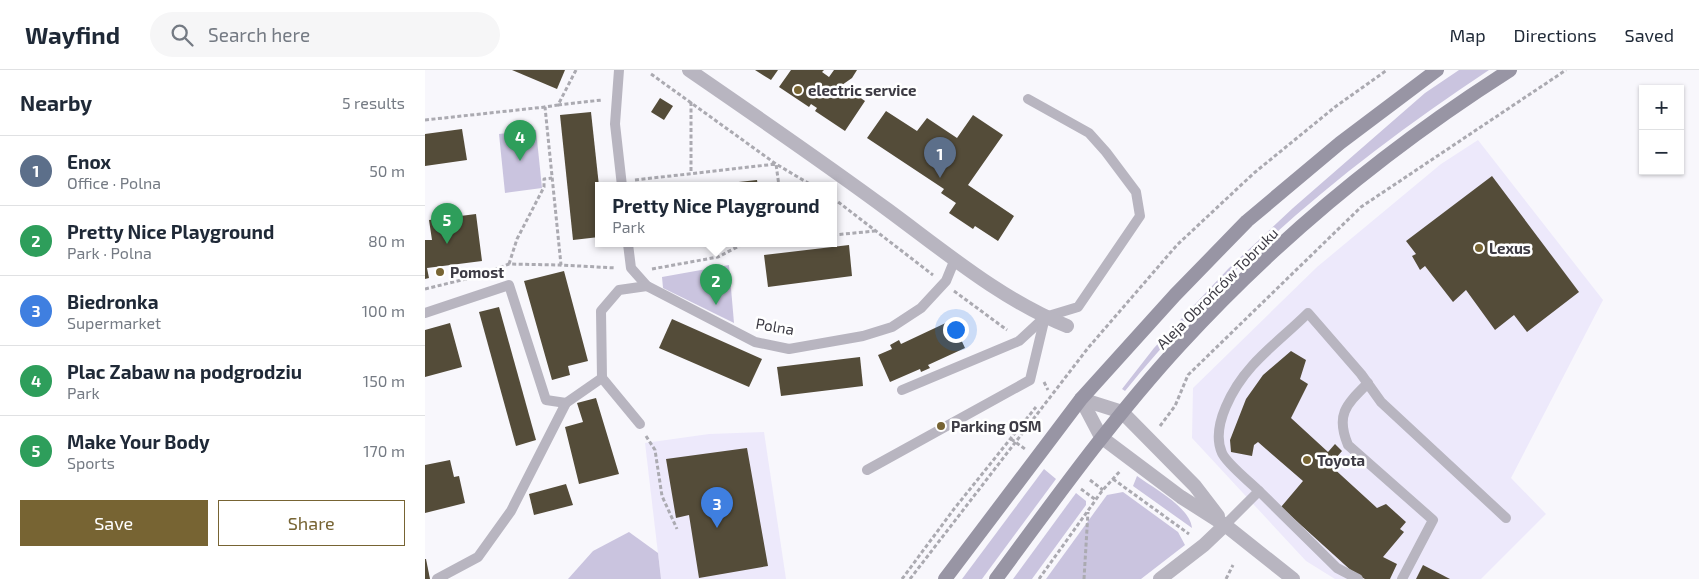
<!DOCTYPE html>
<html lang="en">
<head>
<meta charset="utf-8">
<style>
  body { margin:0; font-family:"Exo 2",sans-serif; background:#f6f6f7; color:#1f2937 }
  .controls { position:absolute; right:15px; top:15px; display:grid; overflow:hidden; border-radius:0px; box-shadow:0 1px 4px #0004 }
  .controls button { width:45px; height:45px; display:grid; place-items:center; padding:0; border:0; border-bottom:1px solid #e0e1e3; background:#fff; color:#1f2937; font:25px sans-serif }
  .you { position:absolute; left:530px; top:259px; width:18px; height:18px; margin:-12px; border:4px solid #fff; border-radius:50%; background:#1a73e8; box-shadow:0 0 0 8px #1a73e833 }
  .badge { display:grid; place-items:center; width:32px; height:32px; border-radius:50%; background:#776433; color:#fff; font-size:16px; font-weight:700 }
  .pin { position:absolute; translate:-50% -41px; filter:drop-shadow(0 1px 2px #0008) }
  .pin::after { content:''; position:absolute; top:26px; width:18px; height:15px; background:inherit; clip-path:polygon(0 0,100% 0,50% 100%) }
  .popup { position:absolute; left:170px; top:112px; width:242px; height:65px; box-sizing:border-box; display:grid; place-content:center; border-radius:0px; background:#fff; filter:drop-shadow(0 1px 4px #0005); font-size:16px; white-space:nowrap; color:#747a83 }
  .popup b { font-size:19px; color:#1f2937 }
  .popup::after { content:''; position:absolute; left:50%; top:100%; margin-left:-10px; border:10px solid transparent; border-top-color:#fff }
  .list { margin:0; padding:0; list-style:none }
  h2 { display:flex; justify-content:space-between; align-items:center; height:65px; margin:0; padding:0 20px; font-size:21px }
  h2 small { font-size:16px; font-weight:400; color:#747a83 }
  .list li { display:grid; grid-template-columns:32px 1fr auto; gap:15px; align-items:center; box-sizing:border-box; height:70px; padding:0 20px; border-top:1px solid #e0e1e3 }
  .list b { display:block; font-size:19px; white-space:nowrap }
  .list p { margin:0; font-size:16px; white-space:nowrap; color:#747a83 }
  .list em { font-size:16px; font-style:normal; color:#747a83 }
  .actions { display:flex; gap:10px; padding:15px 20px }
  .actions a { flex:1; padding:11px 0; border:1px solid #776433; border-radius:0px; text-align:center; font-size:18px; color:#776433 }
  .actions .main { background:#776433; color:#fff }
  .icon { flex:none; width:28px; height:28px; fill:none; stroke:currentColor; stroke-width:2; stroke-linecap:round; stroke-linejoin:round }
  .map { position:relative; flex:none; width:1274px; height:509px; overflow:hidden }
  header { display:flex; align-items:center; gap:30px; box-sizing:border-box; height:70px; padding:0 25px; background:#fff; border-bottom:1px solid #e0e1e3 }
  header strong { font-size:24px }
  nav { display:flex; gap:28px; margin-inline-start:auto; font-size:18px }
  .search { width:350px; height:45px; background:#f6f6f7; display:flex; align-items:center; gap:12px; box-sizing:border-box; padding:0 18px; border-radius:28px; color:#747a83; font-size:19px }
  main { display:flex }
  aside { flex:1; background:#fff }
  .map>svg:first-child { display:block }
</style>
</head>
<body>
<header>
<strong>Wayfind</strong>
<div class="search"><svg class="icon" aria-label="search" viewBox="0 0 24 24"><circle cx="10" cy="10" r="6"/><path d="M15 15l6 6"/></svg>Search here</div>
<nav><a>Map</a><a>Directions</a><a>Saved</a></nav>
</header>
<main>
<aside>
<h2>Nearby<small>5 results</small></h2>
<ul class="list">
<li><span class="badge" style="background:#5c6f8a">1</span><div><b>Enox</b><p>Office · Polna</p></div><em>50 m</em></li>
<li><span class="badge" style="background:#2e9e5b">2</span><div><b>Pretty Nice Playground</b><p>Park · Polna</p></div><em>80 m</em></li>
<li><span class="badge" style="background:#3f7fe0">3</span><div><b>Biedronka</b><p>Supermarket</p></div><em>100 m</em></li>
<li><span class="badge" style="background:#2e9e5b">4</span><div><b>Plac Zabaw na podgrodziu</b><p>Park</p></div><em>150 m</em></li>
<li><span class="badge" style="background:#2e9e5b">5</span><div><b>Make Your Body</b><p>Sports</p></div><em>170 m</em></li>
</ul>
<div class="actions"><a class="main">Save</a><a>Share</a></div>
</aside>
<div class="map">
<svg width="1274" height="509" viewBox="0 0 1274 509">
  <rect width="100%" height="100%" fill="#f8f7fc"/>
  <g fill="#ede9fb">
    <path d="M1053,70L1178,230L1086,408L1121,444L1056,509H910L881,491L767,368L768,318L892,197L1016,94Z"/>
    <path d="M339,362L361,509H236L220,373L284,364Z"/>
  </g>
  <g fill="#cac4df">
    <path d="M1034,0H1064C925,92 806,191 700,321L697,319L729,278L803,199L868,138L1000,23Z"/>
    <path d="M111,60L117,118L80,123L74,64Z"/>
    <path d="M304,195L309,253L238,218L237,207Z"/>
    <path d="M619,399L631,409L557,509H537Z"/>
    <path d="M712,406C728,418 765,437 767,458L708,416Z"/>
    <path d="M698,422L753,462L760,475L716,509H621L682,425Z"/>
    <path d="M651,423L661,431V435L607,509H588Z"/>
    <path d="M204,462L233,483L236,509H143L168,481Z"/>
  </g>
  <g fill="#544c39">
    <path d="M87,0H140L132,19Z"/>
    <path d="M330,0H353L346,10Z"/>
    <path d="M366,0H399L397,2L404,7L409,0H432L427,8L417,15L440,31L420,61L390,41L392,38L386,34L384,37L354,17Z"/>
    <path d="M235,28L248,36L239,50L226,42Z"/>
    <path d="M461,41L492,61L502,48L532,68L548,45L578,65L543,115L589,146L573,171L550,156L548,159L524,143L531,133L516,123L519,119L442,68Z"/>
    <path d="M166,42L174,116V167L148,170L135,45Z"/>
    <path d="M37,59L42,90L0,96V64Z"/>
    <path d="M1067,106L1154,222L1102,262L1089,245L1070,260L1041,220L1028,232L1000,196L995,200L987,186L991,184L981,171Z"/>
    <path d="M332,110L333,116H286V115Z"/>
    <path d="M51,144L57,191L2,198L4,208L0,209V170H7L4,150Z"/>
    <path d="M424,175L427,206L343,217L339,185Z"/>
    <path d="M139,201L163,291L143,296L145,305L127,310L99,211Z"/>
    <path d="M74,237L111,370L91,376L54,242Z"/>
    <path d="M247,249L337,289L324,317L234,278Z"/>
    <path d="M527,250L540,278L503,295L505,298L496,302L495,299L465,312L453,285L467,279L465,275L474,270L476,274Z"/>
    <path d="M25,253L37,297L0,307V260Z"/>
    <path d="M866,281L881,290L875,309L883,314L866,348L903,382L910,374L917,381L905,395L952,438L961,434L981,452L975,459L979,462L958,487L972,494L965,509H940L930,504L856,437L878,411L833,372L829,375L827,386L806,382L805,370L821,329L838,305Z"/>
    <path d="M435,287L438,316L356,326L352,297Z"/>
    <path d="M171,328L194,404L154,414L140,357L158,352L152,333Z"/>
    <path d="M322,378L343,496L274,508L264,445L251,448L241,389Z"/>
    <path d="M25,390L29,407L34,406L40,433L0,443V395Z"/>
    <path d="M141,414L148,435L109,445L104,424Z"/>
    <path d="M0,489H1L5,509H0Z"/>
    <path d="M998,495L1025,509H991Z"/>
  </g>
  <g fill="none" stroke-linecap="round" stroke-linejoin="round">
    <g stroke="#abaab1" stroke-width="3" stroke-dasharray="4 2.5" stroke-linecap="butt">
      <path d="M151,0L133,35L120,37L136,195L191,198"/>
      <path d="M226,4L351,94L388,116"/>
      <path d="M266,32V103"/>
      <path d="M133,35L177,30"/>
      <path d="M0,50L120,37"/>
      <path d="M210,110L351,94L354,116"/>
      <path d="M408,128L508,205"/>
      <path d="M408,165L450,161"/>
      <path d="M84,194L92,169L119,117V109L127,108"/>
      <path d="M227,199L293,187L316,175L322,174"/>
      <path d="M0,219L53,206L84,194L136,195"/>
      <path d="M529,221L582,260"/>
      <path d="M619,312L623,320"/>
      <path d="M735,356L750,336L763,305L936,137L1141,0"/>
      <path d="M221,366L230,380L237,426L252,459"/>
      <path d="M586,369L600,379"/>
      <path d="M688,409L764,464"/>
      <path d="M665,410L678,420"/>
      <path d="M656,419L671,430"/>
      <path d="M477,509L529,439L611,337"/>
      <path d="M485,509L663,278L752,175L829,103L910,37L962,0"/>
      <path d="M614,509L677,421L696,400"/>
      <path d="M659,509L663,442"/>
      <path d="M801,509L808,495"/>
    </g>
    <g stroke="#b8b5c0" stroke-width="10">
      <path d="M194,0L190,54L197,116"/>
      <path d="M203,174L206,198L222,216L330,272L364,279L438,266L467,257L496,238L521,211L530,189"/>
      <path d="M0,243L84,215L121,330L141,333L86,441L53,487L12,509"/>
      <path d="M177,308L176,241L194,220L222,216"/>
      <path d="M943,313C922,334 910,344 923,375L1008,450L977,509"/>
      <path d="M477,320L594,271L620,247L653,237L715,146L711,122L681,82L664,63L603,29"/>
      <path d="M141,333L177,308L215,354"/>
      <path d="M442,400L605,310L620,247"/>
      <path d="M834,421L912,498L933,509"/>
      <path d="M800,455L834,421C824,411 802,394 797,383C785,356 809,316 827,296C844,277 865,261 883,243L936,304L956,332L1081,448"/>
    </g>
    <g stroke="#b8b5c0" stroke-width="14">
      <path d="M264,0C331,46 398,92 463,140C520,182 577,230 642,256"/>
      <path d="M656,329L676,367L756,427L800,455L868,509"/>
      <path d="M656,329L697,342L770,416L793,446"/>
      <path d="M735,509L779,475L800,455"/>
    </g>
    <g stroke="#9895a4" stroke-width="14">
      <path d="M520,509L656,329L750,225L822,151L915,73L1012,0"/>
      <path d="M571,509C630,429 688,348 755,275C852,169 964,77 1085,0"/>
    </g>
  </g>
  <g fill="#776433" stroke="#fff" stroke-width="2">
    <circle cx="373" cy="20" r="5"/>
    <circle cx="1054" cy="178" r="5"/>
    <circle cx="15" cy="202" r="5"/>
    <circle cx="516" cy="356" r="5"/>
    <circle cx="882" cy="390" r="5"/>
  </g>
  <g text-anchor="middle" dominant-baseline="central" stroke-width="5" stroke-linejoin="round" paint-order="stroke">
    <g font-size="15" font-weight="bold" fill="#3d3b44" stroke="#fff" text-anchor="start">
      <text x="383" y="20">electric service</text>
      <text x="1064" y="178">Lexus</text>
      <text x="25" y="202">Pomost</text>
      <text x="526" y="356">Parking OSM</text>
      <text x="892" y="390">Toyota</text>
    </g>
    <g font-size="15" fill="#3d3b44" stroke="#fff">
      <text transform="translate(792 218) rotate(-45)">Aleja Obrońców Tobruku</text>
      <text transform="translate(350 256) rotate(10)">Polna</text>
    </g>
  </g>
</svg>
<div class="controls">
<button>+</button>
<button>−</button>
</div>
<div class="you"></div>
<div class="pin badge" style="left:515px;top:108px;background:#5c6f8a">1</div>
<div class="pin badge" style="left:291px;top:235px;background:#2e9e5b">2</div>
<div class="popup"><b>Pretty Nice Playground</b>Park</div>
<div class="pin badge" style="left:292px;top:458px;background:#3f7fe0">3</div>
<div class="pin badge" style="left:95px;top:91px;background:#2e9e5b">4</div>
<div class="pin badge" style="left:22px;top:174px;background:#2e9e5b">5</div>
</div>
</main>
</body>
</html>
